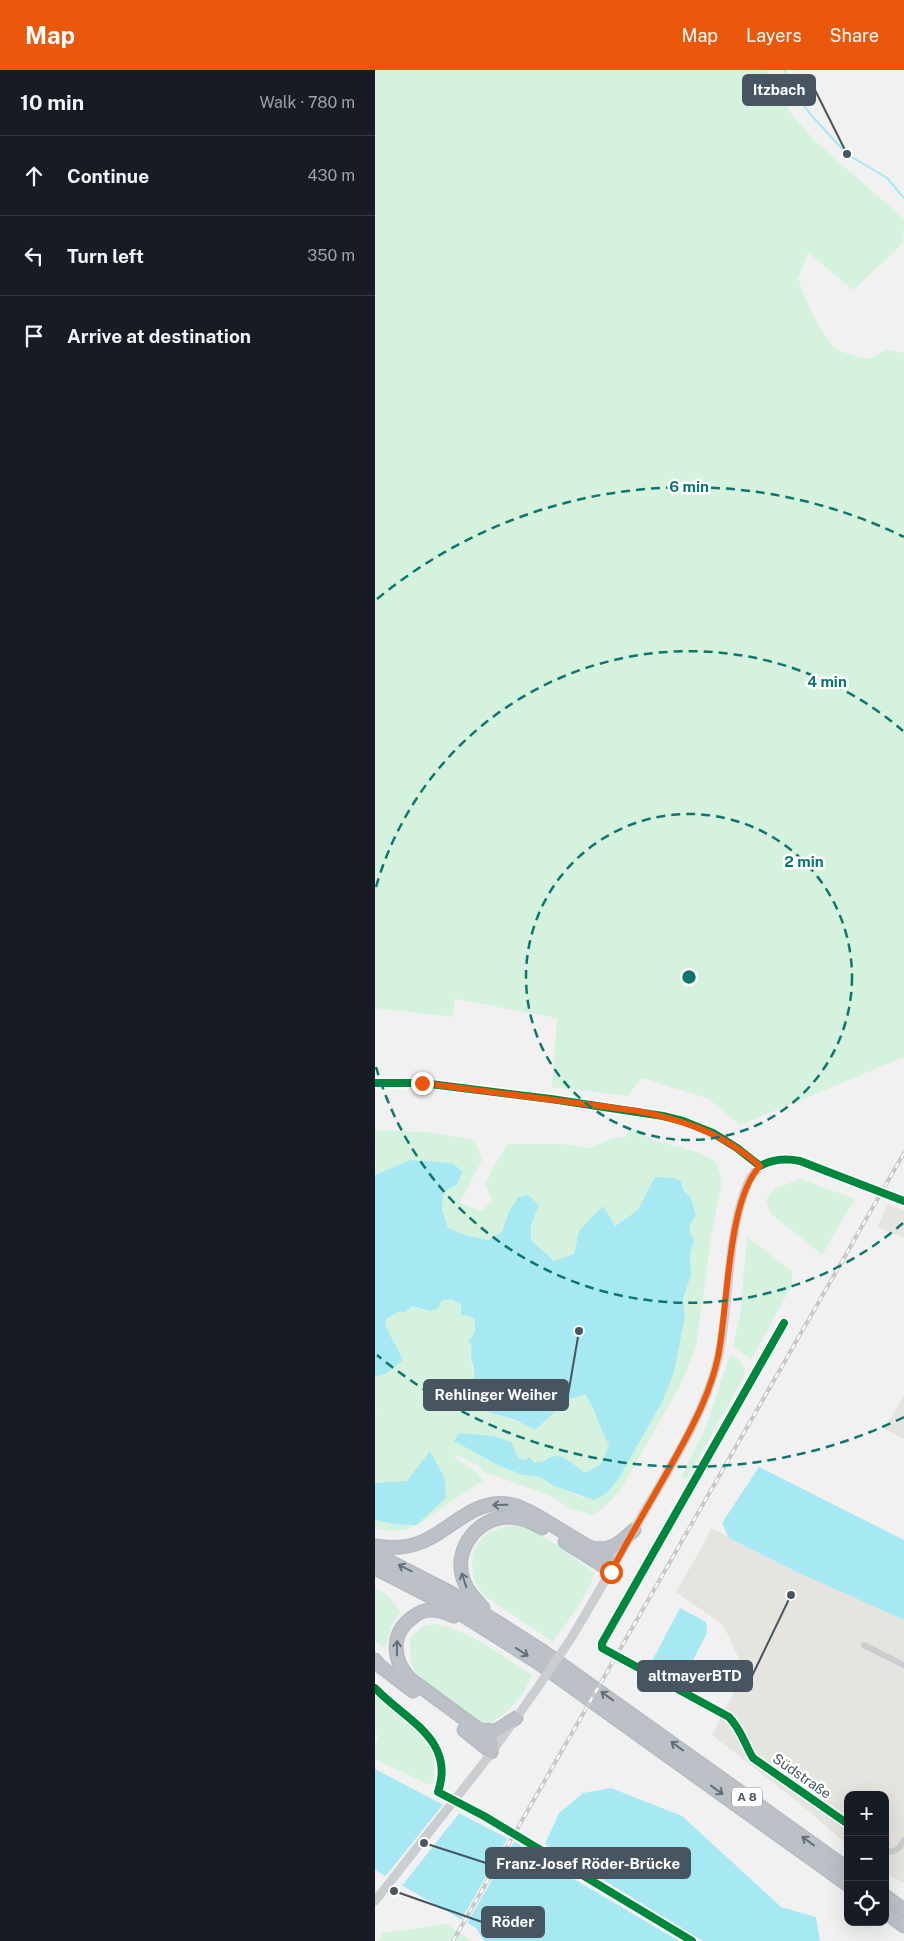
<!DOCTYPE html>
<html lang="en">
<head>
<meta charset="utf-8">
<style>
  body { margin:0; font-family:"Public Sans",sans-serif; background:#242831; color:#f1f3f6 }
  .controls { position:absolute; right:15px; bottom:15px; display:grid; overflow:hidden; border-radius:10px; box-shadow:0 5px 20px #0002 }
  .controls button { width:45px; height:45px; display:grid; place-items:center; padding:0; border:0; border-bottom:1px solid #363941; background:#171b24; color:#f1f3f6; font:25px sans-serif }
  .stop { position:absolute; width:15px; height:15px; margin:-11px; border:4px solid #ea580c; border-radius:50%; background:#fff }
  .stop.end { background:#ea580c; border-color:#fff; box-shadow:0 1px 5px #0008 }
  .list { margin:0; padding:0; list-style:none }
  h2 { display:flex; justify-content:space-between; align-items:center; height:65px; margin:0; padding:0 20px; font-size:21px }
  h2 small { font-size:16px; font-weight:400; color:#9ea1a6 }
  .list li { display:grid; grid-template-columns:32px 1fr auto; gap:15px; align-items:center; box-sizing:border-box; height:80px; padding:0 20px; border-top:1px solid #363941 }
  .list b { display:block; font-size:19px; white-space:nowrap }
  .list em { font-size:16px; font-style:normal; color:#9ea1a6 }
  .icon { flex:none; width:28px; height:28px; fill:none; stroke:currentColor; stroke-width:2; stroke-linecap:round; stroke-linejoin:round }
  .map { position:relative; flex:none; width:529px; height:1871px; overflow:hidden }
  header { display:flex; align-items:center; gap:30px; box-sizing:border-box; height:70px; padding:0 25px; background:#ea580c; color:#fff }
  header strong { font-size:24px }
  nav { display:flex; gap:28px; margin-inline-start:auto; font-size:18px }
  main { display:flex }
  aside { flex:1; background:#171b24 }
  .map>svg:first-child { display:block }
</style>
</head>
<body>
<header>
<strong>Map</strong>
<nav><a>Map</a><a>Layers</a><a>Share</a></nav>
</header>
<main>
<aside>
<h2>10 min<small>Walk · 780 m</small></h2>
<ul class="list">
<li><svg class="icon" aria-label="ahead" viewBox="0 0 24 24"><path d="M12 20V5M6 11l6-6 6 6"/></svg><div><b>Continue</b></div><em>430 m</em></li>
<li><svg class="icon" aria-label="left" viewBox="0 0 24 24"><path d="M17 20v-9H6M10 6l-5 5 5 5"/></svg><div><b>Turn left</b></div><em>350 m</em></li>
<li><svg class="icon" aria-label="arrive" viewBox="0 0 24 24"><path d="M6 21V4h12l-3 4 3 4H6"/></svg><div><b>Arrive at destination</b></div></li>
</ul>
</aside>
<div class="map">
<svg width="529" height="1871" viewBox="0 0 529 1871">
  <rect width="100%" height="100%" fill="#f1f1f1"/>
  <g fill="#e6e4df">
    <path d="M513,1134L529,1141V1168L502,1157Z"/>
    <path d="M529,1325V1369L509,1359Z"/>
    <path d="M336,1458L424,1503L529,1550V1813L510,1803V1725H473V1775L418,1728L337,1665L370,1601L348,1555L301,1522L328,1475Z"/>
  </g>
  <g fill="#d4f2dd">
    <path d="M0,0H392L413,40L439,70L529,149L528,172L519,182L478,220L433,182L423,209C430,228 448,274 467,282C475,285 485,287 494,289L510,280L529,283V987L365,1055L334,1029L267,1008L252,1026L177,1017L182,948L80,929L78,947L0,938Z"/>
    <path d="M259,1058L276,1069L322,1082L341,1092L347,1112L337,1161L321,1277L309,1308L245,1421L227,1439L217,1445L194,1438L174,1425L109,1402L103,1395L80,1384V1388L101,1402L110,1412L104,1413C93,1421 82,1427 71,1435C45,1453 35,1467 0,1458V1450L19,1454L32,1411L0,1413V1344L2,1340L0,1333V1306C11,1307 20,1296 28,1290L10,1255L12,1248L26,1241L29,1243L37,1236L48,1240L65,1233L68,1230C81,1230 92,1238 99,1249C101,1252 100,1258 100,1262L95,1267L97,1274L95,1283L99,1309L100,1333C119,1345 139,1350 160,1359L193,1330L210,1324C221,1341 224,1358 234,1375L226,1394L211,1403L188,1387L168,1392L144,1389L142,1386V1382L119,1366L148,1405L165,1407L179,1416L208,1428L232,1423L244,1408L287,1332L299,1303L310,1247L308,1229L316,1205L315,1184L319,1170L315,1163V1126L288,1108L280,1107L263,1140L239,1156L228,1136L204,1161L199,1184L179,1191L156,1170V1155L164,1135L134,1142L127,1162L114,1170L90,1165L73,1158L67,1139L68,1122L81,1115L77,1093L35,1090L1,1105L0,1060L50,1062L100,1070L107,1090L85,1133L107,1141L117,1131L110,1113L132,1074H189L214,1078L241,1067L248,1068Z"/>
    <path d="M426,1109L480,1129L447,1185L395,1143L391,1130L400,1118Z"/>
    <path d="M372,1167L417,1201V1215L376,1290L359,1276V1272L365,1245Z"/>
    <path d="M355,1284C365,1290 369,1293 370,1305L311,1410L306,1407L331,1357Z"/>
    <path d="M138,1455C168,1461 195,1485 219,1503C213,1527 192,1551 178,1572L110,1526C93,1510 92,1479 112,1464C119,1459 131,1457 138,1455Z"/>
    <path d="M0,1518L13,1526L25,1541L16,1556L10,1578L0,1572Z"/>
    <path d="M61,1554C94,1560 129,1587 157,1605C147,1629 136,1639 116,1653C112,1653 108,1653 104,1651C93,1647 46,1612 40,1602C34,1592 35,1579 35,1568L48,1556Z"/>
    <path d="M0,1626C13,1639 52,1666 57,1680C61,1691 59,1703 57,1714H52L0,1689V1672L3,1669L0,1659Z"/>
    <path d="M72,1854L96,1871H3L8,1863Z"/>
  </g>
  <g fill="#a6e9f2">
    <path d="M35,1090L77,1093L88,1102L81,1115L68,1122L67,1139L73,1158L90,1165L113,1170L127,1162L134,1142L143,1127L153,1125L164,1135L156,1155V1170L179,1191L199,1184L204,1161L228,1136L240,1156L263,1140L280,1107L300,1108L306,1112L308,1120L315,1126L321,1145L315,1154V1163L319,1170L315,1184L316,1205L308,1229L310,1247L299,1303L287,1332L244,1408L232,1423L219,1430L179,1416L165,1407L148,1405L123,1395L79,1371L84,1363L119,1366L136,1372L144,1389L151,1390L154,1387L160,1393L163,1391L168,1392L177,1386L188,1387L211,1403L226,1394L234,1375C224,1358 221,1340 210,1324L193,1330L160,1360C152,1356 143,1351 135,1348C123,1345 100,1340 95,1326C92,1318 98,1315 99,1308C101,1297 93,1289 97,1274L93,1272L100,1262V1250L95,1246L86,1245V1235L77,1230H68L65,1233L64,1238L55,1241L37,1236L29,1243L25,1241L12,1248L10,1255L28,1290C20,1296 11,1307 0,1306V1105Z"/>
    <path d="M55,1381L70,1409L71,1428L41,1455L19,1454L0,1450V1413L32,1411Z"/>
    <path d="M384,1397L529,1470V1550L424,1503L354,1468L347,1453Z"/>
    <path d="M305,1538L331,1552L332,1563L309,1608L276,1593Z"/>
    <path d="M0,1699L143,1774L192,1805L304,1871H109L101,1858L0,1800Z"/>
    <path d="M236,1718L307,1746L406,1837L441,1847L445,1871H328L170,1774L184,1743L208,1723Z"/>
  </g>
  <g fill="#f1f1f1">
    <path d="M70,1732L86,1741L26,1817L9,1808Z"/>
    <path d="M134,1766L140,1770L91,1855L85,1852Z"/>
  </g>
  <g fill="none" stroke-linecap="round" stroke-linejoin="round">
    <path stroke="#a6e9f2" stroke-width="2" d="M410,0L413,12L435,44L472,84L512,108L529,128"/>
    <g stroke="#b5bcc1" stroke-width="15">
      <g id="motorway">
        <path d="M190,1472L236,1501"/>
        <path d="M0,1476C17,1479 33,1478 49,1471C78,1458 102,1426 138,1435C153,1439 166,1448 179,1456C195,1466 212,1476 228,1485L235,1492L236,1501"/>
        <path d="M217,1478C236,1482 246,1472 259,1460"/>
        <path d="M0,1484L76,1523L169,1582L473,1799"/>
        <path d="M0,1498L70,1534L162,1592L473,1815"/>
        <path d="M108,1538C100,1529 92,1521 88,1509C78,1479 103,1447 134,1447C146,1447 156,1452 167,1458"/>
        <path d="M79,1546C72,1543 64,1540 56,1540C49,1540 43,1543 38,1547C15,1563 17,1590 35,1609L114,1667L117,1676L116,1682"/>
        <path d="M0,1590L5,1596L38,1621"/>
        <path d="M89,1660L116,1682"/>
        <path d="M104,1660L121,1661L141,1648"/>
        <path d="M510,1826L529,1840"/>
        <path d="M510,1842L529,1856"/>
      </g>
    </g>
    <g stroke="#cacdd0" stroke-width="6">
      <path d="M489,1575L529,1595"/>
      <path d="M236,1585L227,1578V1573L409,1253"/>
      <path d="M244,1589L354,1647C367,1661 369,1673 378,1688L473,1754"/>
      <path d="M510,1780L517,1782L524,1778L529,1770"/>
    </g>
    <g stroke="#cbced1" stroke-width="9">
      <path d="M0,1013H47L176,1029L288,1046L308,1051L338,1063L362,1078L385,1096"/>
      <path d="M195,1570C221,1528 244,1485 269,1442C297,1394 329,1344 343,1289C356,1232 350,1171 372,1115C380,1095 397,1088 417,1089L529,1131"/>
      <path d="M0,1831L111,1690L161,1620"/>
    </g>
    <use href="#motorway" stroke="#bbc1c6" stroke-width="12"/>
    <g stroke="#c6c8ca" stroke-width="4">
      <path id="rail" d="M78,1871L529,1083"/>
    </g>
    <use href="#rail" stroke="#fff" stroke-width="2" stroke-dasharray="5.5" stroke-linecap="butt"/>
    <path stroke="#cbced1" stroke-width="9" d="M161,1620L195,1570"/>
    <g stroke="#fff" stroke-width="11">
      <g id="cycleway">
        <path d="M0,1013H47L176,1029L288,1046L308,1051L338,1063L362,1078L385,1096C398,1089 410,1088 425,1091L529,1131"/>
        <path d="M409,1253L227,1573V1578L354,1647C367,1661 369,1673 378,1688L473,1754"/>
        <path d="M0,1618C30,1650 81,1669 63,1722L109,1746L317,1871"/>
      </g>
    </g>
    <use href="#cycleway" stroke="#00873e" stroke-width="8"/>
  </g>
  <defs><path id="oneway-shaft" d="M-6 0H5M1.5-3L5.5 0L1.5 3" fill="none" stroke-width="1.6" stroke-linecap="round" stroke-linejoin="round" transform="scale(1.25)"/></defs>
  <g stroke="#637079">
    <use href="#oneway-shaft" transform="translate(125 1435) rotate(179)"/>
    <use href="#oneway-shaft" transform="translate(30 1498) rotate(-153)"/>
    <use href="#oneway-shaft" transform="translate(89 1510) rotate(-108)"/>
    <use href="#oneway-shaft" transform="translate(22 1578) rotate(-89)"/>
    <use href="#oneway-shaft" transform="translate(147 1582) rotate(33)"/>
    <use href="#oneway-shaft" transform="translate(232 1626) rotate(-144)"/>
    <use href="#oneway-shaft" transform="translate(302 1676) rotate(-144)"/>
    <use href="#oneway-shaft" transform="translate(342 1720) rotate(36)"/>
    <use href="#oneway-shaft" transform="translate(433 1771) rotate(-144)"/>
  </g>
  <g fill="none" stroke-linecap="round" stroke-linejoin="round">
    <path stroke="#ea580c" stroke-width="6" d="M47,1013L263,1041C311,1051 347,1063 385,1096C352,1130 353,1239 343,1287C336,1320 321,1350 305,1379C283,1420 258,1460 236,1502"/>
  </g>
  <g fill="none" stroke="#0f766e" stroke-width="2.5" stroke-dasharray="9 6">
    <circle cx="314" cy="907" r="163"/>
    <path d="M528 1153A326 326 0 0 1 1 997M1 817A326 326 0 0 1 528 661"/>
    <path d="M529 1347A490 490 0 0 1 2 1285M2 529A490 490 0 0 1 529 467"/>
  </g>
  <g text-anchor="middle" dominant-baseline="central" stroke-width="5" stroke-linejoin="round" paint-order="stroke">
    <rect fill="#fff" stroke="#7e888f" stroke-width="1" x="357" y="1717.5" width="30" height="19" rx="4"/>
    <g font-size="12" font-weight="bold" fill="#46555f">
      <text x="372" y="1727">A 8</text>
    </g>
    <g font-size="14" fill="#46555f" stroke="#fff">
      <text transform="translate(427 1706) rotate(35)">Südstraße</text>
    </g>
  </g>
  <circle cx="314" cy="907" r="8" fill="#0f766e" stroke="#fff" stroke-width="2.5"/>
  <g font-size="15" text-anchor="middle" font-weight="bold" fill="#0f766e" stroke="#fff" stroke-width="5" stroke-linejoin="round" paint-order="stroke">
    <text x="314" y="422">6 min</text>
    <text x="452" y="617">4 min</text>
    <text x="429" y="797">2 min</text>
  </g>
  <path fill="none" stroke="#46555f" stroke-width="2" d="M472 84L440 20M204 1261L193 1325M416 1525L377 1606M49 1773L111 1793M19 1821L107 1852"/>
  <g fill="#46555f" stroke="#fff" stroke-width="2">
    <circle cx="472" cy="84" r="5"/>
    <circle cx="204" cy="1261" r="5"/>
    <circle cx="416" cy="1525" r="5"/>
    <circle cx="49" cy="1773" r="5"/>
    <circle cx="19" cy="1821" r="5"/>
  </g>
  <g fill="#46555f" stroke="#46555f" stroke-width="2">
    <rect x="368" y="5" width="72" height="30" rx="5"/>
    <rect x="49" y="1310" width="144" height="30" rx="5"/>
    <rect x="263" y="1591" width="114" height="30" rx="5"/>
    <rect x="111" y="1778" width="204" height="30" rx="5"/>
    <rect x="107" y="1837" width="62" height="30" rx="5"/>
  </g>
  <g font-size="15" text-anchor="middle" font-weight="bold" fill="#fff">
    <text x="404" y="25">Itzbach</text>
    <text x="121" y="1330">Rehlinger Weiher</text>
    <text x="320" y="1611">altmayerBTD</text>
    <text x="213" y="1799">Franz-Josef Röder-Brücke</text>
    <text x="138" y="1857">Röder</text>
  </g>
</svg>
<div class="controls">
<button>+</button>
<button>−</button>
<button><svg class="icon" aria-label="locate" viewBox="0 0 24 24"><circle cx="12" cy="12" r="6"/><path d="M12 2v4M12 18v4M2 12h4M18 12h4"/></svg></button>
</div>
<div class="stop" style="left:236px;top:1502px"></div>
<div class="stop end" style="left:47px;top:1013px"></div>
</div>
</main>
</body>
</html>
